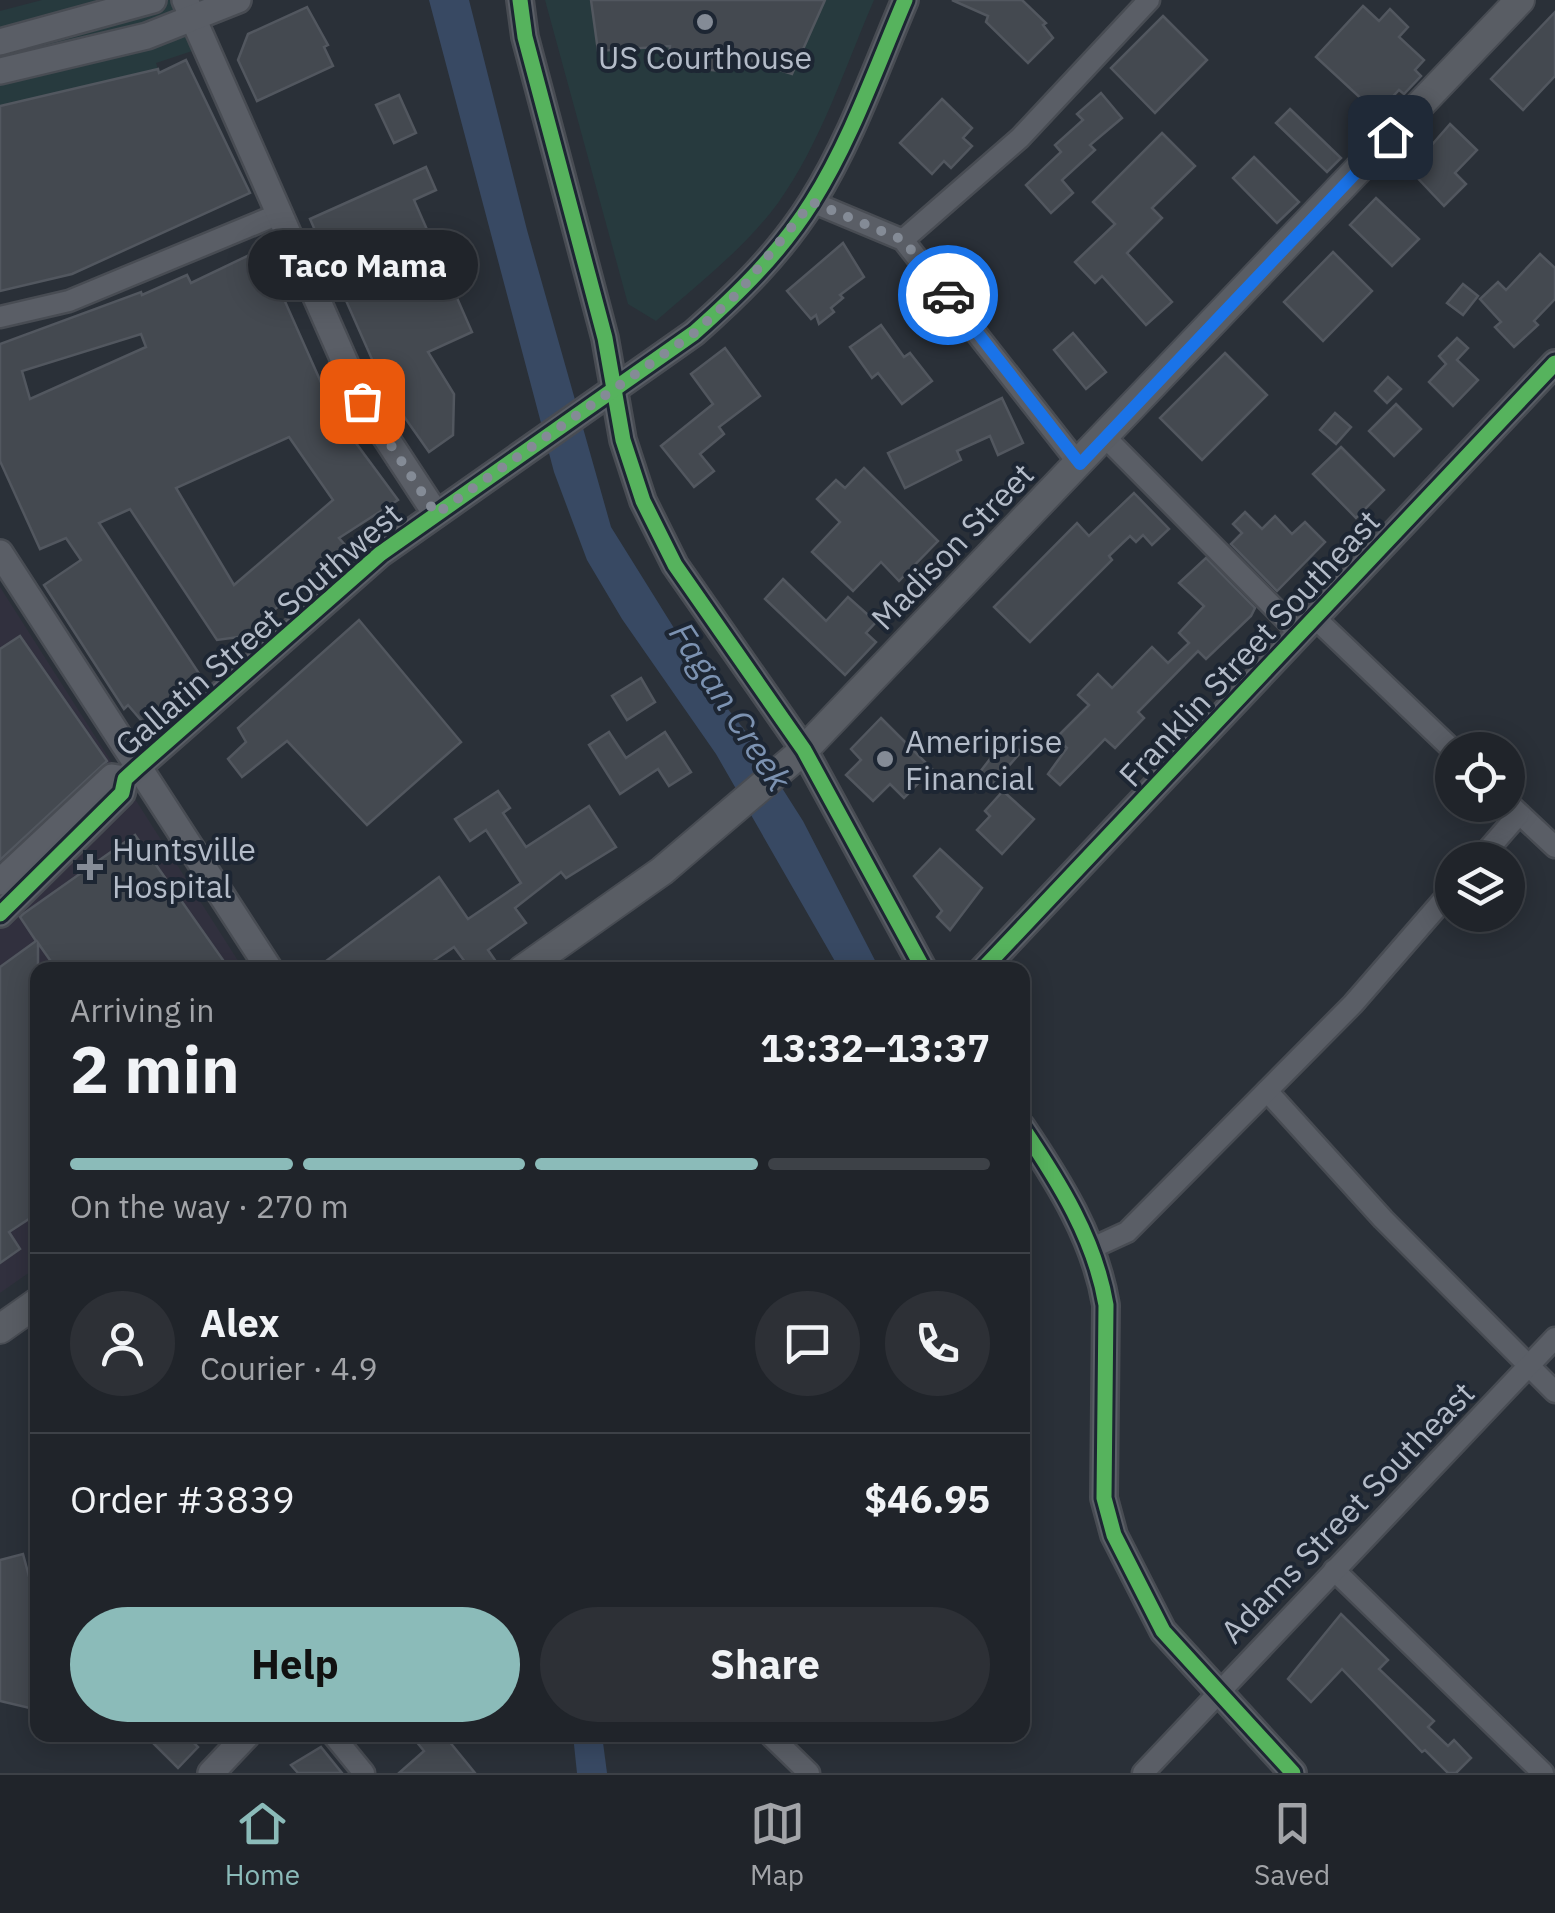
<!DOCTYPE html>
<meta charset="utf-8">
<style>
body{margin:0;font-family:"IBM Plex Sans",sans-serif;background:#2d3036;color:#f1f3f6;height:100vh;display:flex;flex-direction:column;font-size:38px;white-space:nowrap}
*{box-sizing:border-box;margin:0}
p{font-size:32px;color:#a2a4a8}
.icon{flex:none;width:55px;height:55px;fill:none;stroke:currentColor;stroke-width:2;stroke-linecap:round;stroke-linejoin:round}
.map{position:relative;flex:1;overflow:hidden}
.side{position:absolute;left:30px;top:962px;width:1000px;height:780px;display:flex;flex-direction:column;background:#20242a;border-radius:20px;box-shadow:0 5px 25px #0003,0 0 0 2px #3d4147}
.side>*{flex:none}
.controls{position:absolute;left:1435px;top:732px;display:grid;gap:20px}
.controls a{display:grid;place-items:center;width:90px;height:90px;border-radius:50%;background:#20242a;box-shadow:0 5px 25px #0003,0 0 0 2px #3d4147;font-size:50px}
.pin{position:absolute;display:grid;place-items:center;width:85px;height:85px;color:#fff;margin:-42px;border-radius:20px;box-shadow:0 5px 15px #0006}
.courier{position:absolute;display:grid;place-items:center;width:100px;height:100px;margin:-50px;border:8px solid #1a73e8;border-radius:50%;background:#fff;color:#222;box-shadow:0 2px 12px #0007}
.bubble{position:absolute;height:70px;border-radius:35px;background:#20242a;box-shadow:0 5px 25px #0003,0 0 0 2px #3d4147;font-size:32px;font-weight:700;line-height:70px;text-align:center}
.summary em{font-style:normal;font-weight:700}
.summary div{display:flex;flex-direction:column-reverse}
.summary{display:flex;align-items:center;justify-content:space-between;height:170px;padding:0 40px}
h1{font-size:65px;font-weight:700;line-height:75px}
.bar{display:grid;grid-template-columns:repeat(4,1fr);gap:15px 10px;align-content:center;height:120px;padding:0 40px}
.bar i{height:12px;border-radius:8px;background:#3d4147}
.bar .selected{background:#8bbbb9}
.bar p{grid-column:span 4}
.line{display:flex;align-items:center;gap:25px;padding:0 40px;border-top:2px solid #3d4147}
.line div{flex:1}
.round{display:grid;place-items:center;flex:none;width:105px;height:105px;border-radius:52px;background:#2d3036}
.action{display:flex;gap:20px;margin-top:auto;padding:20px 40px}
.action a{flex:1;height:115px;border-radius:60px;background:#8bbbb9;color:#111;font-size:40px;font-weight:700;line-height:115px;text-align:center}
.action a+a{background:#2d3036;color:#f1f3f6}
.menu{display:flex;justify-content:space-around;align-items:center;height:140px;border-top:2px solid #3d4147;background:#20242a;font-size:28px;color:#a2a4a8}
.menu a{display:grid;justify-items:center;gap:5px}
.menu .selected{color:#8bbbb9}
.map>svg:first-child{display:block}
.medical{fill:#31303e}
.green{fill:#273a3e}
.water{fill:#384963}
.building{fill:#444950;stroke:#52575f;stroke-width:2.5;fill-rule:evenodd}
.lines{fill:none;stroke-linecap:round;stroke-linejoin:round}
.minor-casing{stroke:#484c53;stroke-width:25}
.tertiary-casing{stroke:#484c53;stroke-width:30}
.secondary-casing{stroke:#484c53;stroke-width:32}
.minor{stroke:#5a5e66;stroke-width:20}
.tertiary{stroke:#5a5e66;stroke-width:25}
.secondary{stroke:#595d64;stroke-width:28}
.cycleway-casing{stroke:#1d2633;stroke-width:21}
.cycleway{stroke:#56b35d;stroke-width:15}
.done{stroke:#848b96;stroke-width:10;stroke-dasharray:0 18}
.route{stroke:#1a73e8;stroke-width:12}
.poi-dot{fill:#848b96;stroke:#1d2633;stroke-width:4}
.labels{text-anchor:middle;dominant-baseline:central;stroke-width:8;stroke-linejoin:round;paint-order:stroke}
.poi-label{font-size:32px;fill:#b4bcc9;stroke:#1d2633;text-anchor:start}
.street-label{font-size:32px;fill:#b4bcc9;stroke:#1d2633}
.water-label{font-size:35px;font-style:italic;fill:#7c92b1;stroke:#1d2633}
</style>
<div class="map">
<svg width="1555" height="1773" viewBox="0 0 1555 1773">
<rect width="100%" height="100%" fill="#2a3038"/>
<polygon class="medical" points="0,587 244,970 38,970 37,1267 0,1293"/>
<g class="green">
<polygon points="42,0 185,0 204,47 156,63 158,69 0,106 0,11"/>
<path d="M545,0H874C845,67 821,143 778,203C744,249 698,284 656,321L628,304Z"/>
</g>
<g class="water">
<polygon points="429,0 469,0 527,230 611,527 712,689 747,733 803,821 880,970 840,970 716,754 622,619 587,560 554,472"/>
<polygon points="573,1735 602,1735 607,1773 577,1773"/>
</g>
<g class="building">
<polygon points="591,0 825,0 792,74 723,52 721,71 668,66 670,46 598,51"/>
<polygon points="952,0 1022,0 1046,23 1043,25 1053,38 1028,63 986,22 988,16"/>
<polygon points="1363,6 1379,21 1390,9 1408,27 1399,37 1424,60 1415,70 1421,76 1404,94 1399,90 1381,109 1373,102 1368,105 1316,57"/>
<polygon points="307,7 328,45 324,47 333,66 257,101 238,60 248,34"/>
<polygon points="1555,12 1555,76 1523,110 1491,79"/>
<polygon points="1163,16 1207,60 1155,113 1111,68"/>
<polygon points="186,60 250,193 72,274 0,291 0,106 158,69 159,73"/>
<polygon points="1101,93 1122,118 1090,145 1095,150 1062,180 1073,193 1051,213 1026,185 1061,152 1055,145 1083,120 1077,114"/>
<polygon points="399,95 416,133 394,143 376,105"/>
<polygon points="942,99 972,128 963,138 972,146 951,168 944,161 932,174 900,143"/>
<polygon points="1290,109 1341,158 1327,172 1276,123"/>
<polygon points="1450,124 1477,150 1455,173 1466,184 1444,206 1410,170"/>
<polygon points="1162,133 1195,166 1152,208 1162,218 1127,253 1172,302 1146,325 1102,276 1095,283 1075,262 1115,224 1093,202"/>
<polygon points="1254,157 1299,202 1277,223 1233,178"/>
<polygon points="426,167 436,190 414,200 472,332 428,352 454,394 453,435 429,452 386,391 310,219"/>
<polygon points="1376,198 1419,239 1392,266 1350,225"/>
<polygon points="843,243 864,277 840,295 843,298 831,308 834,312 819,324 816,315 811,319 787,291"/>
<path d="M266,247L283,285L279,288L336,416L398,500L339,538L345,545L246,636L217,640L130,509L99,523L202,678L146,726L128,705L124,709L44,585L81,560L66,538L40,549L0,461V344L141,292L142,295L187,275L191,283ZM141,334L146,347L30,399L22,371ZM289,437L333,500L234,585L176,488Z"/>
<polygon points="1333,252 1372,291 1323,341 1284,302"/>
<polygon points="1540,254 1555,268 1555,299 1534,321 1538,325 1514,347 1495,327 1501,322 1480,299 1498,282 1506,290"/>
<polygon points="1463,284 1478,296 1463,315 1447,303"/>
<polygon points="881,325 904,357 910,353 932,381 902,404 878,373 872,378 850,347"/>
<polygon points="1073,333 1106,372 1086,389 1054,350"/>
<polygon points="1457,338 1468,348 1457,360 1478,380 1453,406 1429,382 1446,364 1439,356"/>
<polygon points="725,348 760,396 719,427 724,434 700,454 714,471 694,487 661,446 713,404 691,374"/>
<polygon points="1225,353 1267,395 1202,460 1160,418"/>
<polygon points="1388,377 1401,389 1387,403 1375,391"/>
<polygon points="1002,398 1023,443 998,455 990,436 957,451 961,460 905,488 888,453"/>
<polygon points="1396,404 1421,429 1394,456 1369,431"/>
<polygon points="1335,413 1351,427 1336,444 1320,430"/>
<polygon points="1341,447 1384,490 1356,518 1313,474"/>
<polygon points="864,468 938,541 899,581 881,562 853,591 812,552 840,522 817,499 836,480 845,488"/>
<polygon points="1134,493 1169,529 1152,545 1143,535 1136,542 1130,536 1109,556 1112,560 1030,642 994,607 1077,523 1089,536"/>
<polygon points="1245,512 1262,529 1275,516 1292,534 1305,522 1325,542 1277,591 1231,544 1242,533 1233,524"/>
<polygon points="1206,558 1255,608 1251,616 1206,659 1198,651 1138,712 1144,718 1115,748 1105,739 1060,785 1048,774 1067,748 1056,738 1089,705 1078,695 1098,674 1112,688 1152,647 1168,663 1189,643 1179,633 1204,606 1179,583"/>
<polygon points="783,579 826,621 848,597 876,622 866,633 876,642 845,675 765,599"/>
<polygon points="359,620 461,742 367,825 287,741 242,777 228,759 246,742 238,728"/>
<polygon points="20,636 107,761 0,860 0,649"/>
<polygon points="641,678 655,702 627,720 612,696"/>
<polygon points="881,718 932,769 904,798 890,784 873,801 846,775 861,760 851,749"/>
<polygon points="609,732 626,758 665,732 691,772 669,786 658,769 620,794 589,745"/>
<polygon points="1006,738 1021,752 992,785 980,772"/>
<polygon points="498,791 510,808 503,813 526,847 589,806 616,847 566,878 561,872 515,908 526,923 488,950 497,963 489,970 471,970 454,947 420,970 314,970 439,877 468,919 521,883 486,830 470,841 455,819"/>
<polygon points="1003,791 1034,819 1002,854 977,830 990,816 985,811"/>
<polygon points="135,835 230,970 57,970 38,943 38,1213 9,1232 20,1249 0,1263 0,967 36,941 20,917 23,914"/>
<polygon points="940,849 982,888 950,930 937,917 942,911 914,876"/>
<polygon points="23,1554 38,1610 38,1710 0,1701 0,1560"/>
<polygon points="1341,1614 1388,1660 1379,1669 1434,1721 1428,1727 1448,1746 1454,1740 1471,1758 1456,1773 1448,1773 1425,1750 1422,1752 1342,1669 1311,1702 1288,1679"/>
<polygon points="145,1735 186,1735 198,1747 178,1768"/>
<polygon points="411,1735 444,1735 475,1773 399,1773 424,1751"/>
<polygon points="321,1747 342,1773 298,1773 291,1765"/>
</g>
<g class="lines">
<g class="minor-casing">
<g id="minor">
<polyline points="812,202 903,240 1079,464"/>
<polyline points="903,240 1020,138 1149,0"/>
<polyline points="0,317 69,301 279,214"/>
<polyline points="1105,437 1300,634"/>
<polyline points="1315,618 1453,750"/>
<polyline points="1508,803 1555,847"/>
<polyline points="1479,860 1519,814"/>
<polyline points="1267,1091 1383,1219 1555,1392"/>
<polyline points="1090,1249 1127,1232 1353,1004 1452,890"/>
<polyline points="1334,1570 1543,1773"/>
<polyline points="333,1735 364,1773"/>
<polyline points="770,1735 809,1773"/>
<polyline points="1143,1773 1555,1338"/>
</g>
</g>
<g class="tertiary-casing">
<g id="tertiary">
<polyline points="185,0 362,401 436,514"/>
<polyline points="520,0 525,37 605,338 623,440 643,501 675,565 804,750 924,970"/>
<polyline points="0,42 153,0"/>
<polyline points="0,71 147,36 238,0"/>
<polyline points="0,553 270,970"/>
<polyline points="0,882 112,777 125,779"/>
<path d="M0,914L122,793L125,779L137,768L380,554L694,333C738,294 780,253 812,202C851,140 876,68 905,0"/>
<polyline points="982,970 1555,363"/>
<path d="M1022,1127C1059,1182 1095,1239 1106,1305L1104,1498L1114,1535L1163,1631L1293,1773"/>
<polyline points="211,1773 247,1735"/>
</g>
</g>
<g class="secondary-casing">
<g id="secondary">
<polyline points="522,970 662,871 804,750 1520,0"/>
<polyline points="0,1329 38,1302"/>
</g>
</g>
<use href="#minor" class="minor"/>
<use href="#tertiary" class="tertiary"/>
<use href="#secondary" class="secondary"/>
<g class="cycleway-casing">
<g id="cycleway">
<polyline points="520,0 525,37 605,338 623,440 643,501 675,565 804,750 924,970"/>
<path d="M0,914L122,793L125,779L137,768L380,554L694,333C738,294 780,253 812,202C851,140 876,68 905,0"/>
<polyline points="982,970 1555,363"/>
<path d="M1022,1127C1059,1182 1095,1239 1106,1305L1104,1498L1114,1535L1163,1631L1293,1773"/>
</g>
</g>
<use href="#cycleway" class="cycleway"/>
</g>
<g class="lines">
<polyline class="done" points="362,401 436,514 694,333 739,292 812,202 903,240 948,295"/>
<polyline class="route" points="948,295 1080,464 1390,137"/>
</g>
<g class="poi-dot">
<circle cx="705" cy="22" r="10"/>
<circle cx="885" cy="759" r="10"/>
<path d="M85 852h10v10h10v10h-10v10h-10v-10h-10v-10h10z"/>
</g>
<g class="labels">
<g class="poi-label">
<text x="705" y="57" text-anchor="middle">US Courthouse</text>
<text x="905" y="741">Ameriprise<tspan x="905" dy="37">Financial</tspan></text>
<text x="112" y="849">Huntsville<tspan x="112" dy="37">Hospital</tspan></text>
</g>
<g class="street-label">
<text transform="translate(952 546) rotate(-46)">Madison Street</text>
<text transform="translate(258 629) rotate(-41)">Gallatin Street Southwest</text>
<text transform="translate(1249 648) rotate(-47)">Franklin Street Southeast</text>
<text transform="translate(1347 1512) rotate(-46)">Adams Street Southeast</text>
</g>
<g class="water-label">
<text transform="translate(731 706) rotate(57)">Fagan Creek</text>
</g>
</g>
</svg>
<div class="controls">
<a><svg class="icon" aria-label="locate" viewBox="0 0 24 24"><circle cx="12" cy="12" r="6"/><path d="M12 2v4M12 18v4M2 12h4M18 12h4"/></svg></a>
<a><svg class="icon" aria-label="layers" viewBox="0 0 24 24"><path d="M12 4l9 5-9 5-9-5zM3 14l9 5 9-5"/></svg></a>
</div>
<div class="pin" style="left:362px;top:401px;background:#ea580c"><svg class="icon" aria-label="bag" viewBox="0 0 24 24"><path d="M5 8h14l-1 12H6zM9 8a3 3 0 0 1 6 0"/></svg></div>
<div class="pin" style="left:1390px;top:137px;background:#1f2937"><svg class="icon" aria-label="home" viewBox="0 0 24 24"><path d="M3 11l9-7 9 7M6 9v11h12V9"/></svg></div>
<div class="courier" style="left:948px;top:295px"><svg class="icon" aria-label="car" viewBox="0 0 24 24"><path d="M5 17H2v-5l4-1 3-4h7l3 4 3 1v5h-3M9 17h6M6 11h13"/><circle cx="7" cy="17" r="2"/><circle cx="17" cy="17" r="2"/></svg></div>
<div class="bubble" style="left:248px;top:230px;width:230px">Taco Mama</div>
<section class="side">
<div class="summary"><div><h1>2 min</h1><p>Arriving in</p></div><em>13:32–13:37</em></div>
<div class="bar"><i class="selected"></i><i class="selected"></i><i class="selected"></i><i></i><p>On the way · 270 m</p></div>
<div class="line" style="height:180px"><a class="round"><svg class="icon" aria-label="person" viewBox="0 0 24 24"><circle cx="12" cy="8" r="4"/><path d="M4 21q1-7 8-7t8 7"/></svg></a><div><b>Alex</b><p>Courier · 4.9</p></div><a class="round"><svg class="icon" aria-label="chat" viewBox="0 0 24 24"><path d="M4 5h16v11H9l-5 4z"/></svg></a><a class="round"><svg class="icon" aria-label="phone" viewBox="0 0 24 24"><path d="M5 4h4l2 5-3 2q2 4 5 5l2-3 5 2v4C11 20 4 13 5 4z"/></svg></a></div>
<div class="line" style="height:130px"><div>Order #3839</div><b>$46.95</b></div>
<div class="action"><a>Help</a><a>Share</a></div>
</section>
</div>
<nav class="menu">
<a class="selected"><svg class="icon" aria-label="home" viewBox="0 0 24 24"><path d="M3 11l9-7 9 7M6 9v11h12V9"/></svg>Home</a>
<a><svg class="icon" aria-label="map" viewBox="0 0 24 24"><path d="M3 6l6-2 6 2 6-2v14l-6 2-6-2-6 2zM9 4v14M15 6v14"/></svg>Map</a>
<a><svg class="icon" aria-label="saved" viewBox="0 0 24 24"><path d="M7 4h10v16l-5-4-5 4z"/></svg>Saved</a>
</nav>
